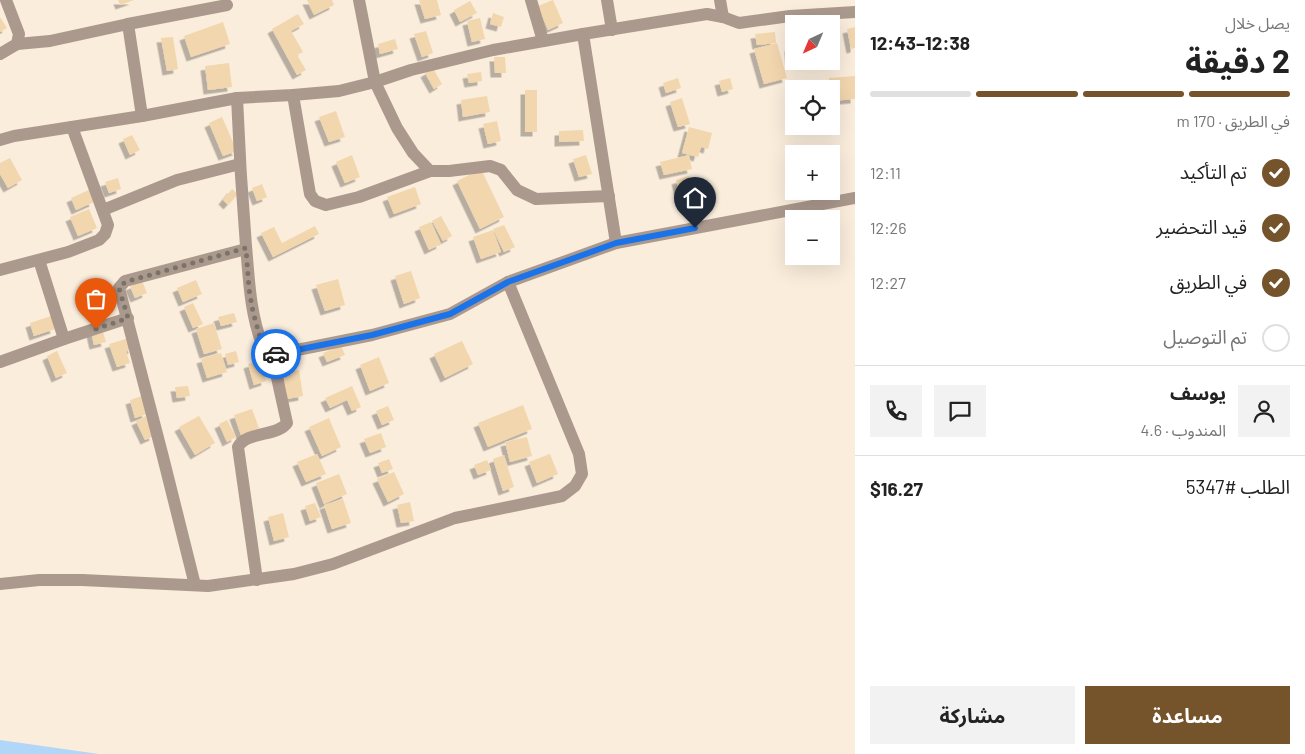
<!DOCTYPE html>
<html lang="ar">
<meta charset="utf-8">
<style>
body{margin:0;font-family:Barlow,"Noto Sans Arabic",sans-serif;background:#f2f2f2;color:#222;direction:rtl;height:100vh;display:flex;flex-direction:column;font-size:19px;white-space:nowrap}
*{box-sizing:border-box;margin:0}
p{font-size:16px;color:#767676}
.icon{flex:none;width:28px;height:28px;fill:none;stroke:currentColor;stroke-width:2;stroke-linecap:round;stroke-linejoin:round}
.map{position:relative;flex:1;overflow:hidden;direction:ltr}
.details{display:flex;flex-direction:column;background:#fff;width:450px}
.details>*{flex:none}
.needle{width:32px;rotate:224deg}
.fabs{position:absolute;left:785px;top:15px;display:grid;gap:10px}
.fabs a{display:grid;place-items:center;width:55px;height:55px;border-radius:0px;background:#fff;box-shadow:0 5px 20px #0002;font-size:25px}
.pin{position:absolute;display:grid;place-items:center;width:42px;height:42px;color:#fff;margin:-51px -21px;border-radius:50% 50% 50% 0;rotate:-45deg;box-shadow:0 0 5px #0007}
.pin .icon{rotate:45deg}
.courier{position:absolute;display:grid;place-items:center;width:50px;height:50px;margin:-25px;border:4px solid #1a73e8;border-radius:50%;background:#fff;color:#222;box-shadow:0 1px 6px #0007}
.overview em{font-style:normal;font-weight:700}
.overview div{display:flex;flex-direction:column-reverse}
.overview{display:flex;align-items:center;justify-content:space-between;height:85px;padding:0 15px}
h1{font-size:32px;font-weight:700;line-height:38px}
.bar{display:grid;grid-template-columns:repeat(4,1fr);gap:8px 5px;align-content:center;height:60px;padding:0 15px}
.bar i{height:6px;border-radius:4px;background:#e0e0e0}
.bar .active{background:#75532b}
.bar p{grid-column:span 4}
.line{display:flex;align-items:center;gap:12px;padding:0 15px;border-top:1px solid #e0e0e0}
.line div{flex:1}
.round{display:grid;place-items:center;flex:none;width:52px;height:52px;border-radius:0px;background:#f2f2f2}
ol{padding:0 15px;list-style:none}
li{display:flex;align-items:center;gap:15px;height:55px}
li p{margin-inline-start:auto}
li .icon{padding:5px;border-radius:50%;background:#75532b;color:#fff;stroke-width:4}
li:last-child{color:#767676}
li i{width:28px;height:28px;border:2px solid #e0e0e0;border-radius:50%}
.cta{display:flex;gap:10px;margin-top:auto;padding:10px 15px}
.cta a{flex:1;height:58px;border-radius:0px;background:#75532b;color:#fff;font-size:20px;font-weight:700;line-height:58px;text-align:center}
.cta a+a{background:#f2f2f2;color:#222}
main{display:flex;flex:1;min-height:0}
.map>svg:first-child{display:block}
.water{fill:#b1d6f8}
.building{fill:#f2d6ae;filter:url(#shadow)}
.lines{fill:none;stroke-linecap:round;stroke-linejoin:round}
.street{stroke:#ac998e;stroke-width:12}
.done{stroke:#7a7368;stroke-width:5;stroke-dasharray:0 9}
.route{stroke:#1a73e8;stroke-width:6}
</style>
<main>
<section class="details">
<div class="overview"><div><h1>2 دقيقة</h1><p>يصل خلال</p></div><em>12:38–12:43</em></div>
<div class="bar"><i class="active"></i><i class="active"></i><i class="active"></i><i></i><p>في الطريق · 170 m</p></div>
<ol>
<li><svg class="icon" aria-label="check" viewBox="0 0 24 24"><path d="M5 12l5 5 9-10"/></svg>تم التأكيد<p>12:11</p></li>
<li><svg class="icon" aria-label="check" viewBox="0 0 24 24"><path d="M5 12l5 5 9-10"/></svg>قيد التحضير<p>12:26</p></li>
<li><svg class="icon" aria-label="check" viewBox="0 0 24 24"><path d="M5 12l5 5 9-10"/></svg>في الطريق<p>12:27</p></li>
<li><i></i>تم التوصيل</li>
</ol>
<div class="line" style="height:90px"><a class="round"><svg class="icon" aria-label="person" viewBox="0 0 24 24"><circle cx="12" cy="8" r="4"/><path d="M4 21q1-7 8-7t8 7"/></svg></a><div><b>يوسف</b><p>المندوب · 4.6</p></div><a class="round"><svg class="icon" aria-label="chat" viewBox="0 0 24 24"><path d="M4 5h16v11H9l-5 4z"/></svg></a><a class="round"><svg class="icon" aria-label="phone" viewBox="0 0 24 24"><path d="M5 4h4l2 5-3 2q2 4 5 5l2-3 5 2v4C11 20 4 13 5 4z"/></svg></a></div>
<div class="line" style="height:65px"><div>الطلب #5347</div><b>$16.27</b></div>
<div class="cta"><a>مساعدة</a><a>مشاركة</a></div>
</section>
<div class="map">
<svg width="855" height="754" viewBox="0 0 855 754">
<defs>
<filter id="shadow"><feDropShadow dx="-4.5" dy="4.5" stdDeviation="0" flood-color="#0004"/></filter>
</defs>
<rect width="100%" height="100%" fill="#faeddc"/>
<polygon class="water" points="0,740 99,754 0,754"/>
<g class="building">
<polygon points="118,0 134,0 120,5"/>
<polygon points="307,0 332,0 334,5 314,15"/>
<polygon points="419,0 437,0 441,15 425,19"/>
<polygon points="553,0 563,23 548,30 538,6"/>
<polygon points="470,1 477,13 460,22 454,10"/>
<polygon points="493,13 504,17 501,27 490,24"/>
<polygon points="298,14 304,24 291,31 303,52 297,55 306,70 297,75 272,29"/>
<polygon points="0,17 7,28 0,32"/>
<polygon points="480,18 485,39 472,42 467,21"/>
<polygon points="223,22 230,44 191,57 184,36"/>
<polygon points="855,27 855,48 851,49 847,29"/>
<polygon points="426,31 433,53 422,57 414,34"/>
<polygon points="775,32 776,43 757,45 755,34"/>
<polygon points="173,37 178,69 167,71 161,38"/>
<polygon points="395,39 398,49 380,54 378,44"/>
<polygon points="777,43 787,78 764,84 754,49"/>
<polygon points="789,47 794,47 794,61 790,62"/>
<polygon points="494,57 505,57 506,73 495,73"/>
<polygon points="229,63 232,87 208,90 205,66"/>
<polygon points="433,68 442,84 434,89 425,73"/>
<polygon points="481,72 482,81 469,83 467,74"/>
<polygon points="855,76 855,99 831,101 831,89 830,89 829,78"/>
<polygon points="678,78 681,88 666,93 663,83"/>
<polygon points="730,78 733,89 722,92 719,81"/>
<rect x="525" y="90" width="12" height="42"/>
<polygon points="487,96 490,112 463,117 461,100"/>
<polygon points="682,98 690,124 678,127 670,102"/>
<polygon points="336,111 345,137 329,142 319,117"/>
<polygon points="222,117 237,151 223,156 209,123"/>
<polygon points="497,121 501,141 488,144 483,124"/>
<polygon points="689,127 712,133 708,149 701,147 698,157 682,153"/>
<polygon points="583,130 584,141 559,142 559,131"/>
<polygon points="132,135 140,150 130,155 123,139"/>
<polygon points="352,155 360,177 345,183 336,162"/>
<polygon points="586,155 592,174 579,177 573,159"/>
<polygon points="689,155 692,169 664,175 660,162"/>
<polygon points="10,158 22,180 8,188 0,174 0,163"/>
<polygon points="481,169 504,217 480,229 457,181"/>
<polygon points="689,176 695,199 682,202 676,180"/>
<polygon points="118,178 121,189 109,193 105,182"/>
<polygon points="262,184 267,197 257,201 252,188"/>
<polygon points="415,187 421,204 394,214 387,197"/>
<polygon points="232,189 238,194 228,205 223,200"/>
<polygon points="89,190 94,202 76,210 71,198"/>
<polygon points="89,209 97,228 78,236 70,217"/>
<polygon points="441,216 452,236 443,241 432,221"/>
<polygon points="431,222 441,244 429,250 419,227"/>
<polygon points="504,225 515,247 504,252 493,229"/>
<polygon points="315,226 319,234 273,257 261,233 274,227 282,243"/>
<polygon points="493,230 501,252 481,259 473,237"/>
<polygon points="411,271 420,298 404,304 395,276"/>
<polygon points="338,279 345,305 325,311 316,285"/>
<polygon points="196,280 202,294 183,302 177,288"/>
<polygon points="142,281 147,293 135,298 130,286"/>
<polygon points="193,303 203,324 193,328 184,307"/>
<polygon points="234,313 237,322 221,326 218,317"/>
<polygon points="51,316 55,329 34,336 30,323"/>
<polygon points="214,323 222,349 204,354 196,329"/>
<polygon points="102,329 106,342 94,345 91,332"/>
<polygon points="129,338 133,349 126,351 130,363 117,367 109,344"/>
<polygon points="462,341 473,364 445,378 434,354"/>
<polygon points="341,346 345,355 327,362 323,353"/>
<polygon points="57,351 67,373 56,378 47,356"/>
<polygon points="236,351 239,362 228,365 225,354"/>
<polygon points="221,353 227,372 207,378 201,359"/>
<polygon points="379,357 389,383 370,391 360,365"/>
<polygon points="260,360 266,381 254,385 248,364"/>
<polygon points="299,370 303,396 287,399 283,372"/>
<polygon points="188,386 190,396 177,398 175,387"/>
<polygon points="352,386 361,407 352,411 347,400 330,408 325,398"/>
<polygon points="142,396 147,414 135,418 130,400"/>
<polygon points="523,405 532,429 488,447 478,423"/>
<polygon points="388,406 394,420 382,425 376,411"/>
<polygon points="252,409 259,428 241,435 234,415"/>
<polygon points="146,416 154,436 145,440 136,421"/>
<polygon points="199,416 215,443 195,455 179,427"/>
<polygon points="329,418 341,447 322,456 309,427"/>
<polygon points="227,420 236,437 227,442 219,424"/>
<polygon points="381,433 386,447 370,453 364,439"/>
<polygon points="527,437 532,456 510,462 505,442"/>
<polygon points="317,454 326,474 306,482 297,462"/>
<polygon points="550,454 558,474 537,483 529,462"/>
<polygon points="504,455 514,487 503,491 493,459"/>
<polygon points="389,459 393,469 382,473 378,463"/>
<polygon points="487,460 491,470 478,475 474,465"/>
<polygon points="394,472 404,494 388,502 377,479"/>
<polygon points="339,474 347,494 324,504 316,483"/>
<polygon points="343,499 351,523 332,529 324,505"/>
<polygon points="410,502 414,521 401,523 397,505"/>
<polygon points="315,503 321,517 310,521 305,506"/>
<polygon points="283,513 289,537 274,541 268,517"/>
</g>
<g class="lines">
<g class="street">
<polyline points="359,0 375,82 397,128 413,153 430,171 449,171 490,166 501,170 517,190 536,199 609,196"/>
<polyline points="531,0 543,41"/>
<polyline points="607,0 612,30"/>
<polyline points="720,0 723,17"/>
<polyline points="128,24 142,116"/>
<polyline points="583,34 616,243"/>
<polyline points="17,44 50,41 128,24 227,5"/>
<polyline points="0,54 17,44 19,34 6,0"/>
<polyline points="293,95 310,194 315,201 326,205 359,197 430,171"/>
<path d="M237,98C239,148 242,197 246,246C249,279 250,313 262,344C264,349 268,352 272,355L372,335L450,314L508,282L616,243L855,198"/>
<polyline points="0,140 14,136 142,116 237,98 293,95 339,91 375,82 411,70 493,50 583,34 707,14 723,17 739,23 790,16 855,12"/>
<polyline points="103,210 177,180 240,164"/>
<polyline points="39,260 64,339"/>
<polyline points="0,270 68,252 99,240 105,234 108,225 72,127"/>
<polyline points="0,362 64,339 128,318"/>
<path d="M257,580L238,447C246,431 277,437 287,423L272,355"/>
<polyline points="0,584 39,580 82,580 208,586 294,574 333,564 455,518 562,496 575,486 582,474 579,454 508,282"/>
<polyline points="195,585 163,457 119,288 125,281 246,249"/>
</g>
</g>
<g class="lines">
<polyline class="done" points="96,329 128,318 119,288 125,282 246,248 249,289 253,312 262,344 265,350 272,355 276,354"/>
<polyline class="route" points="276,354 372,335 450,314 508,282 616,243 695,228"/>
</g>
</svg>
<div class="fabs">
<a><svg class="needle" viewBox="-14 -14 28 28"><path d="M0-13l5 13h-10z" fill="#e53935"/><path d="M0 13l5-13h-10z" fill="#767676"/></svg></a>
<a><svg class="icon" aria-label="locate" viewBox="0 0 24 24"><circle cx="12" cy="12" r="6"/><path d="M12 2v4M12 18v4M2 12h4M18 12h4"/></svg></a>
<a>+</a>
<a>−</a>
</div>
<div class="pin" style="left:96px;top:329px;background:#ea580c"><svg class="icon" aria-label="bag" viewBox="0 0 24 24"><path d="M5 8h14l-1 12H6zM9 8a3 3 0 0 1 6 0"/></svg></div>
<div class="pin" style="left:695px;top:228px;background:#1f2937"><svg class="icon" aria-label="home" viewBox="0 0 24 24"><path d="M3 11l9-7 9 7M6 9v11h12V9"/></svg></div>
<div class="courier" style="left:276px;top:354px"><svg class="icon" aria-label="car" viewBox="0 0 24 24"><path d="M5 17H2v-5l4-1 3-4h7l3 4 3 1v5h-3M9 17h6M6 11h13"/><circle cx="7" cy="17" r="2"/><circle cx="17" cy="17" r="2"/></svg></div>
</div>
</main>
